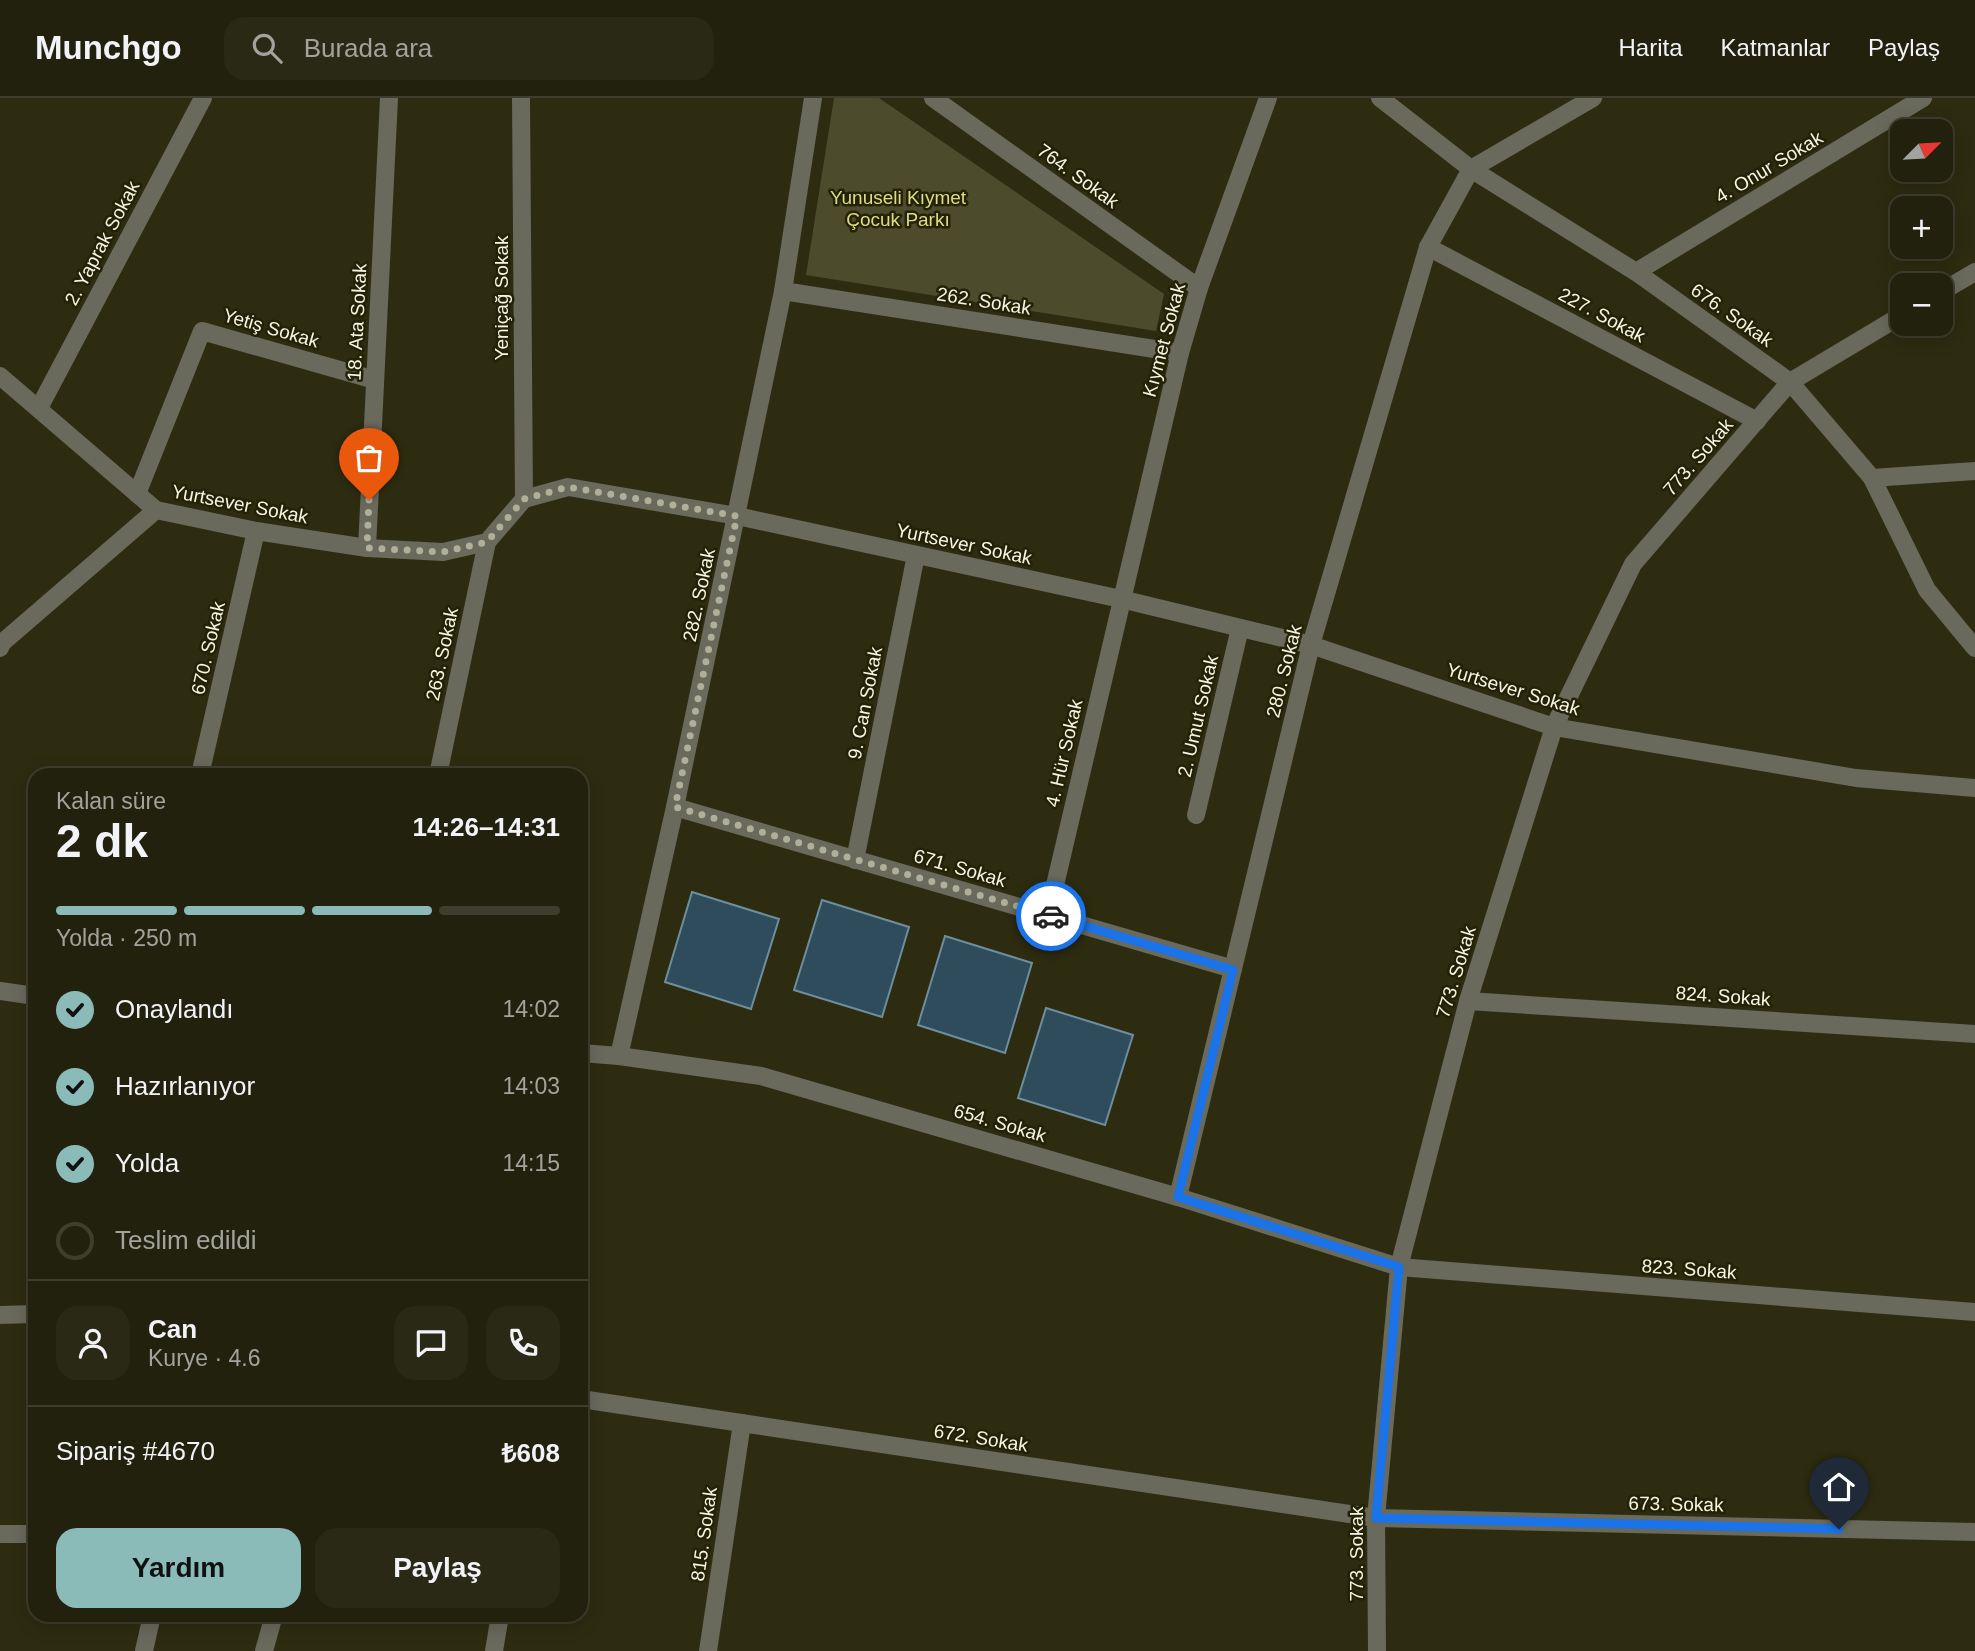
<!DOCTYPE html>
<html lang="tr">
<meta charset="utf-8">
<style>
body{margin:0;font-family:Arial,sans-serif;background:#2a2916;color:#f1f3f6;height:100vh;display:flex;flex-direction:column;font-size:26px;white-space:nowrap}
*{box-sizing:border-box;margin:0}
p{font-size:23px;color:#a2a39d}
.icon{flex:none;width:38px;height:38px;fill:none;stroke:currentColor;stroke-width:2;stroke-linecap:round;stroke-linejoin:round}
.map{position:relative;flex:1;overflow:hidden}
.sheet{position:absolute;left:28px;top:670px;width:560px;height:854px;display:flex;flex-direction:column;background:#22210d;border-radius:21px;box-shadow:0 4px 18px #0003,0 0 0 2px #3f3e2e}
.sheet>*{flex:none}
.needle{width:46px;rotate:66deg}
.fabs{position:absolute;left:1890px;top:21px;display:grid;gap:14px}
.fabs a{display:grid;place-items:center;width:63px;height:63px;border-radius:14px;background:#22210d;box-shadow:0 4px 18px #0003,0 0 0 2px #3f3e2e;font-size:35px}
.pin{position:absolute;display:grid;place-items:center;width:60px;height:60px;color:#fff;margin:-72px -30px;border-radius:50% 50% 50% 0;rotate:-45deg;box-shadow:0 0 7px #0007}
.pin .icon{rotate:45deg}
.courier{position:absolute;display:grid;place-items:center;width:70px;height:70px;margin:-35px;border:5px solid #1a73e8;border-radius:50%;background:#fff;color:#222;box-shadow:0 2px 9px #0007}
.headline em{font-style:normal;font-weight:800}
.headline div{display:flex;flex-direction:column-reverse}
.headline{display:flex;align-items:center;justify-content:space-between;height:119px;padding:0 28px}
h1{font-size:46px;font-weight:800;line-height:52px}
.bar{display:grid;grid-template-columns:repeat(4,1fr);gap:10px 7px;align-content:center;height:84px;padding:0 28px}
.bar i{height:9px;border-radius:5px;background:#3f3e2e}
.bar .current{background:#8bbbb9}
.bar p{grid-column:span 4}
.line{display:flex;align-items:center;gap:18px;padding:0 28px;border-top:2px solid #3f3e2e}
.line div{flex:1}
.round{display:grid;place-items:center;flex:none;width:74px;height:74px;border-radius:21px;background:#2a2916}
ol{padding:0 28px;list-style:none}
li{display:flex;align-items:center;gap:21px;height:77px}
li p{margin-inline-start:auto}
li .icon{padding:7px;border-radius:50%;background:#8bbbb9;color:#111;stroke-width:4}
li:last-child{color:#a2a39d}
li i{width:38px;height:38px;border:4px solid #3f3e2e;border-radius:50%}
.action{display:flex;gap:14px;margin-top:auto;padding:14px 28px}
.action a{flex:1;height:80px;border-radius:21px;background:#8bbbb9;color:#111;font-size:28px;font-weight:800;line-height:80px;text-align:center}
.action a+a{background:#2a2916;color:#f1f3f6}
header{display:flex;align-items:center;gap:42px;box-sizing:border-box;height:98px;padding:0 35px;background:#22210d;border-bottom:2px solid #3f3e2e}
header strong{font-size:33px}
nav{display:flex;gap:38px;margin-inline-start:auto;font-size:24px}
.search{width:490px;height:63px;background:#2a2916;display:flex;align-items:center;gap:18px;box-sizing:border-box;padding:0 24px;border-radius:21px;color:#a2a39d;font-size:26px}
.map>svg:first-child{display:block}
.green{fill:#4c4b2b}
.building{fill:#2e4c5b;stroke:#6e8e9e;stroke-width:2}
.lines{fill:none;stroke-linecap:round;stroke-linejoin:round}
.minor{stroke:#69695c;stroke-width:18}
.done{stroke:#afaf9a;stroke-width:7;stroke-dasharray:0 12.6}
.route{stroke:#1a73e8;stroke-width:9}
.labels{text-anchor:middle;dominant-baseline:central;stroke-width:5;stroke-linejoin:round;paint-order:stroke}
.street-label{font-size:19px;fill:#f5f5e4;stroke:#232207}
.park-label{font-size:19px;fill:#dedb85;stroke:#232207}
</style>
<header>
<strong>Munchgo</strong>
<div class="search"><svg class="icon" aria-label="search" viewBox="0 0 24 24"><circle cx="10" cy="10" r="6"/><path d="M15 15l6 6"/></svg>Burada ara</div>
<nav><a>Harita</a><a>Katmanlar</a><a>Paylaş</a></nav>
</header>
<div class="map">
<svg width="1975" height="1553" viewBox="0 0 1975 1553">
<rect width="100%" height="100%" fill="#2d2c11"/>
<polygon class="green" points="834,0 879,0 1164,196 1156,233 806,177"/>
<g class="building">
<polygon points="692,794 779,821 751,911 665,884"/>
<polygon points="822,802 909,829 882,919 794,892"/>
<polygon points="945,838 1032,865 1005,955 918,927"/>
<polygon points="1046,910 1133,937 1105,1027 1018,1000"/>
</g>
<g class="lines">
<g class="minor">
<polyline points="521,0 524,401"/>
<polyline points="933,0 1199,190"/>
<polyline points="1380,0 1471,71 1636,174 1790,284 1872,380 1927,492 1975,550"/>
<polyline points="1428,149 1757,323"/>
<polyline points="1636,174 1923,0"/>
<polyline points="783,193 1180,255"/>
<polyline points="1941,194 1975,174"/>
<polyline points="0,278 156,412 256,433 367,450 443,454 487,444 524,401 568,389 737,418 1121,501 1311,547 1554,629 1856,680 1975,690"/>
<polyline points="39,310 203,0"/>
<polyline points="1872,380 1975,373"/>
<polyline points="137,396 202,233 375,282"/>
<polyline points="367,450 389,0"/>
<polyline points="0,550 2,545 156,412"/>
<polyline points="200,677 256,433"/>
<polyline points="438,677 487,444"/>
<polyline points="675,709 1233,871"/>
<polyline points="1196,717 1240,530"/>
<polyline points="855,762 916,457"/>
<polyline points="1048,817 1180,255 1199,190 1268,0"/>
<polyline points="0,893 35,898"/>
<polyline points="1468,903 1975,936"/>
<polyline points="581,955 619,958 761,978 1178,1099 1399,1169 1975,1214"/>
<polyline points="619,958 675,709 783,193 813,0"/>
<polyline points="1178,1099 1311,547 1428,149 1471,71 1593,0"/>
<polyline points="0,1217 35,1216"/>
<polyline points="581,1301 1376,1420 1975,1434"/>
<polyline points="0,1436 35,1436"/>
<polyline points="144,1553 152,1517"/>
<polyline points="264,1553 274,1517"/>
<polyline points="494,1553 500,1517"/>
<polyline points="708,1553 742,1325"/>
<polyline points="1377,1553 1376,1420 1399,1169 1468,903 1554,629 1633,466 1790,284 1902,217"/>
</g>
</g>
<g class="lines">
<polyline class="done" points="369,402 367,450 443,454 487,444 524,401 568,389 737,418 675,709 1051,818"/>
<polyline class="route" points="1051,818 1233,872 1178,1099 1399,1169 1376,1420 1839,1431"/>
</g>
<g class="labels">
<g class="street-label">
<text transform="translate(1769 69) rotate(-31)">4. Onur Sokak</text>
<text transform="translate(1078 78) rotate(36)">764. Sokak</text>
<text transform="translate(102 145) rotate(-62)">2. Yaprak Sokak</text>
<text transform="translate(501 200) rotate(-90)">Yeniçağ Sokak</text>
<text transform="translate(984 203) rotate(9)">262. Sokak</text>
<text transform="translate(1602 217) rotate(28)">227. Sokak</text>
<text transform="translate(1732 217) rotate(35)">676. Sokak</text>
<text transform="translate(357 224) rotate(-87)">18. Ata Sokak</text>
<text transform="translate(271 230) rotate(16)">Yetiş Sokak</text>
<text transform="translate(1164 242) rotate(-75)">Kıymet Sokak</text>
<text transform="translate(1698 359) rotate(-49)">773. Sokak</text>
<text transform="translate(240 406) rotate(11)">Yurtsever Sokak</text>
<text transform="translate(964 446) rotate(12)">Yurtsever Sokak</text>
<text transform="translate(699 497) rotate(-78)">282. Sokak</text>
<text transform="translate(208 550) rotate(-77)">670. Sokak</text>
<text transform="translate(442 556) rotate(-78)">263. Sokak</text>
<text transform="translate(1284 573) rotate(-76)">280. Sokak</text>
<text transform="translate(1513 591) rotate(17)">Yurtsever Sokak</text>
<text transform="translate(865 605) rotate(-79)">9. Can Sokak</text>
<text transform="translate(1198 618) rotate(-77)">2. Umut Sokak</text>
<text transform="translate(1064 655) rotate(-77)">4. Hür Sokak</text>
<text transform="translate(960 770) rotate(16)">671. Sokak</text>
<text transform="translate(1456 874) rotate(-73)">773. Sokak</text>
<text transform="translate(1723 898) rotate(4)">824. Sokak</text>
<text transform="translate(1000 1025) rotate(16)">654. Sokak</text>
<text transform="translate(1689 1171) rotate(4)">823. Sokak</text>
<text transform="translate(981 1340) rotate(9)">672. Sokak</text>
<text transform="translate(1676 1406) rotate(1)">673. Sokak</text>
<text transform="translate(704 1436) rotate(-82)">815. Sokak</text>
<text transform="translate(1356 1456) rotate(-90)">773. Sokak</text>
</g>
<g class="park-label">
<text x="898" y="99">Yunuseli Kıymet<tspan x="898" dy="22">Çocuk Parkı</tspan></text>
</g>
</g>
</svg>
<div class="fabs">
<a><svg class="needle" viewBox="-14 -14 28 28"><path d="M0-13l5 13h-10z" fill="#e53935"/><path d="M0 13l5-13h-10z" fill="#a2a39d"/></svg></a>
<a>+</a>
<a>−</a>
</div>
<div class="pin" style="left:369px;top:402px;background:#ea580c"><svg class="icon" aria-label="bag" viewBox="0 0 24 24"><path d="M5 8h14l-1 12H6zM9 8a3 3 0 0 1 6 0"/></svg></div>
<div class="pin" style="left:1839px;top:1431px;background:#1f2937"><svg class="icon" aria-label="home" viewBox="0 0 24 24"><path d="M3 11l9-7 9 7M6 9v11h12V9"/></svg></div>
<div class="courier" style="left:1051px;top:818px"><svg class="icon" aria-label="car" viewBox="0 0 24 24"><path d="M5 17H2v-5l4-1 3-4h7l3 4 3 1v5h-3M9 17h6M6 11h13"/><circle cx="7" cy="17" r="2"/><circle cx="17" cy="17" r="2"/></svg></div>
<section class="sheet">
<div class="headline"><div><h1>2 dk</h1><p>Kalan süre</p></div><em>14:26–14:31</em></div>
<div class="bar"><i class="current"></i><i class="current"></i><i class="current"></i><i></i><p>Yolda · 250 m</p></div>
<ol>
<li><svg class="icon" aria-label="check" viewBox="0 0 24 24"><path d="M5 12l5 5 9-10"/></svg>Onaylandı<p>14:02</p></li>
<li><svg class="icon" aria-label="check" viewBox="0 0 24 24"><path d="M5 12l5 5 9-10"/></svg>Hazırlanıyor<p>14:03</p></li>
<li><svg class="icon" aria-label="check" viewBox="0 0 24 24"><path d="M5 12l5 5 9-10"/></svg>Yolda<p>14:15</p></li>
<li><i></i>Teslim edildi</li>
</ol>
<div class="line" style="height:126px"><a class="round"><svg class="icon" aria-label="person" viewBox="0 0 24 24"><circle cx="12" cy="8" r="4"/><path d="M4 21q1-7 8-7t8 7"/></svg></a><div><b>Can</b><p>Kurye · 4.6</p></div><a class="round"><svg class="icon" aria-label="chat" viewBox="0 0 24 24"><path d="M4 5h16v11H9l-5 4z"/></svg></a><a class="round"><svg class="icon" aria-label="phone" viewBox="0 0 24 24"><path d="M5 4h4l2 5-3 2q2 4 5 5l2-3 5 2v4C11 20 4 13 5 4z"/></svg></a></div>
<div class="line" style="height:91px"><div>Sipariş #4670</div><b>₺608</b></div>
<div class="action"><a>Yardım</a><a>Paylaş</a></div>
</section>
</div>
